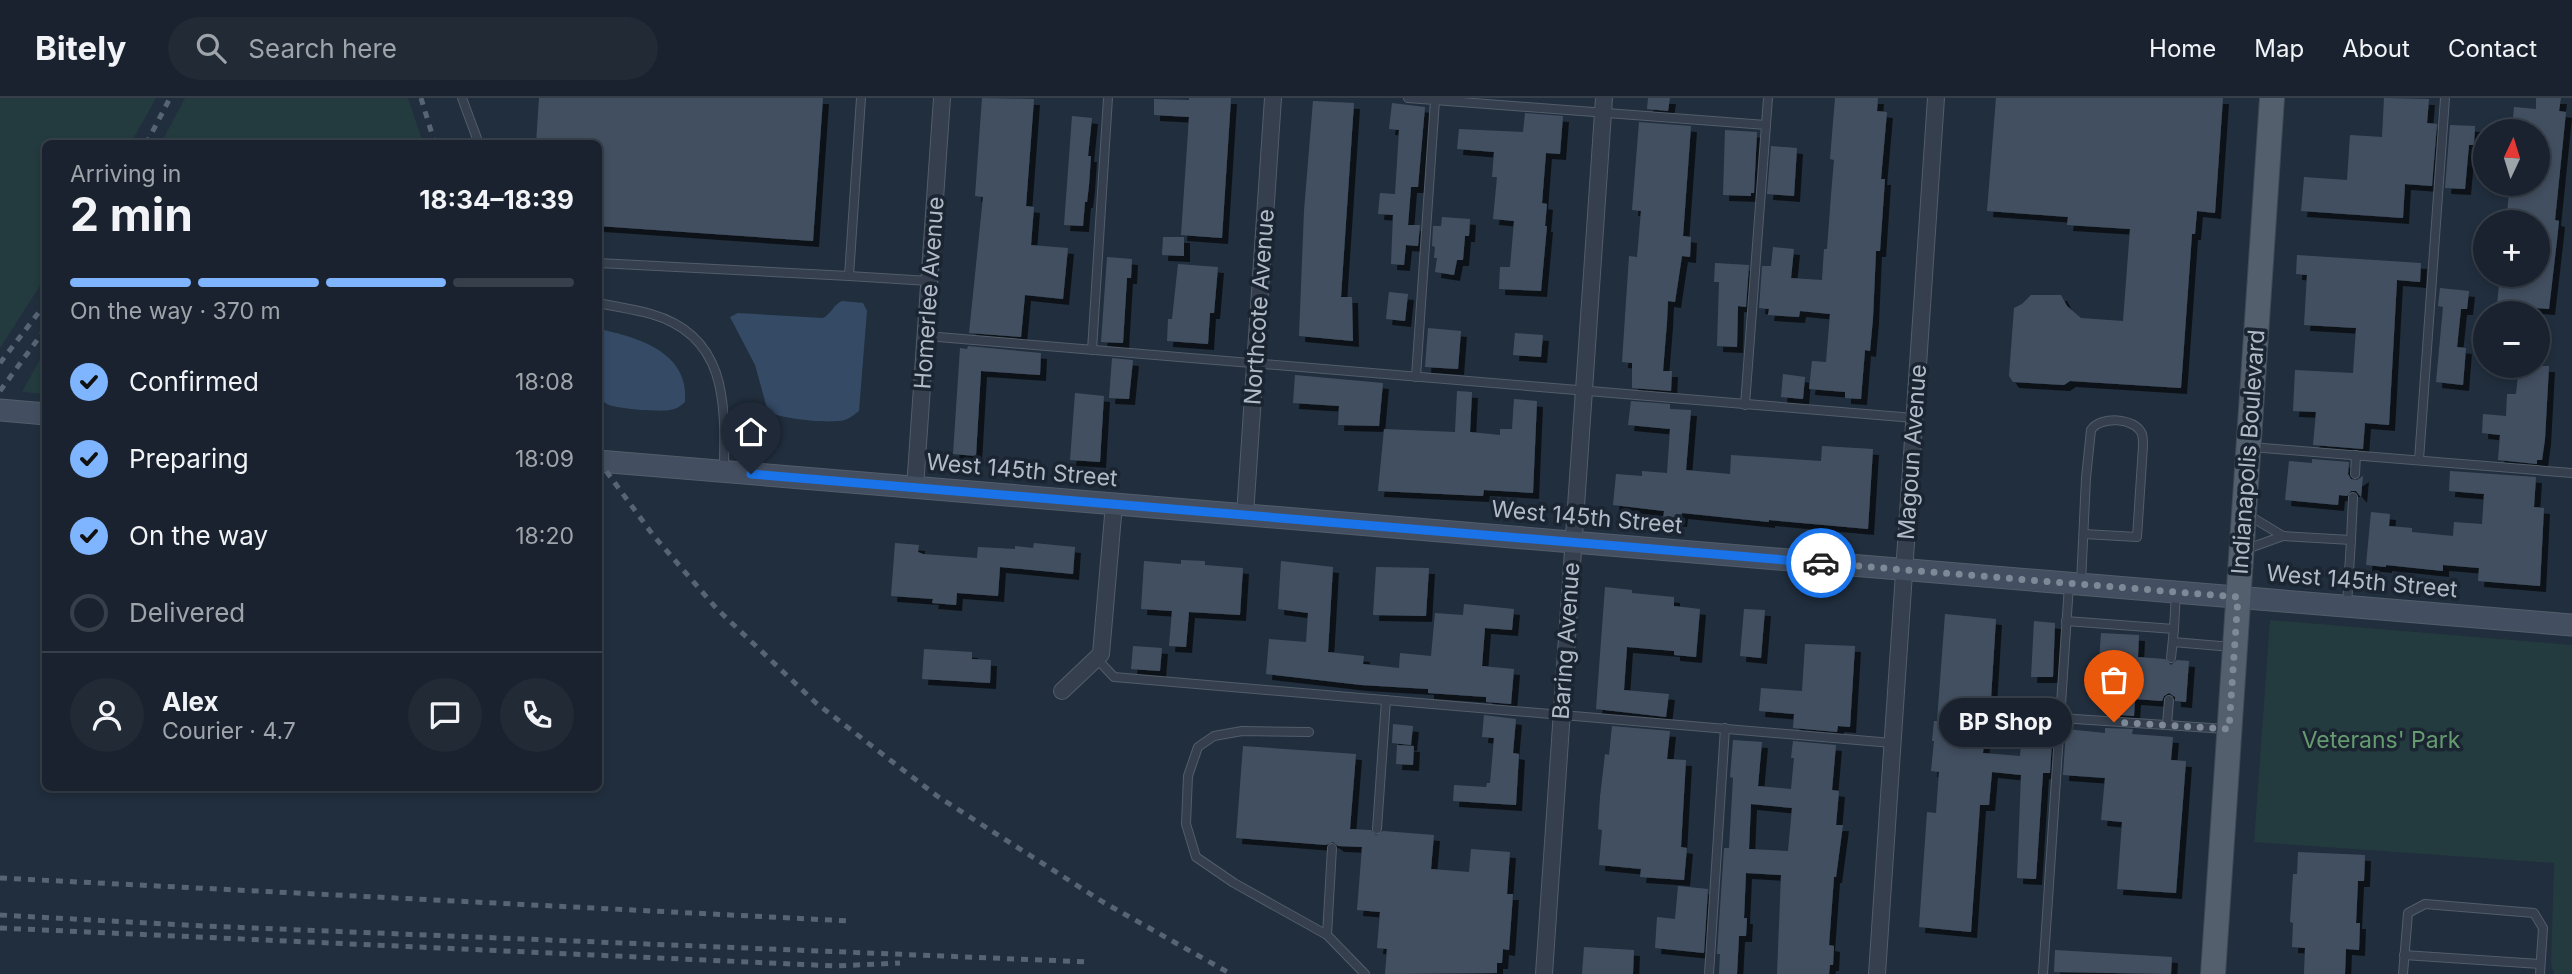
<!DOCTYPE html>
<meta charset="utf-8">
<style>
body{margin:0;font-family:Inter,sans-serif;background:#222a36;color:#f1f3f6;height:100vh;display:flex;flex-direction:column;font-size:26px;white-space:nowrap}
*{box-sizing:border-box;margin:0}
p{font-size:23px;color:#9fa4aa}
.icon{flex:none;width:38px;height:38px;fill:none;stroke:currentColor;stroke-width:2;stroke-linecap:round;stroke-linejoin:round}
.map{position:relative;flex:1;overflow:hidden}
.sheet{position:absolute;left:42px;top:42px;width:560px;height:651px;display:flex;flex-direction:column;background:#19222e;border-radius:10px;box-shadow:0 4px 10px #0003,0 0 0 2px #373f4a}
.sheet>*{flex:none}
.needle{width:46px;rotate:4deg}
.buttons{position:absolute;left:2473px;top:21px;display:grid;gap:14px}
.buttons a{display:grid;place-items:center;width:77px;height:77px;border-radius:50%;background:#19222e;box-shadow:0 4px 10px #0003,0 0 0 2px #373f4a;font-size:35px}
.pin{position:absolute;display:grid;place-items:center;width:60px;height:60px;color:#fff;margin:-72px -30px;border-radius:50% 50% 50% 0;rotate:-45deg;box-shadow:0 0 7px #0007}
.pin .icon{rotate:45deg}
.courier{position:absolute;display:grid;place-items:center;width:70px;height:70px;margin:-35px;border:5px solid #1a73e8;border-radius:50%;background:#fff;color:#222;box-shadow:0 2px 9px #0007}
.bubble{position:absolute;height:49px;border-radius:24px;background:#19222e;box-shadow:0 4px 10px #0003,0 0 0 2px #373f4a;font-size:23px;font-weight:700;line-height:49px;text-align:center}
.overview em{font-style:normal;font-weight:700}
.overview div{display:flex;flex-direction:column-reverse}
.overview{display:flex;align-items:center;justify-content:space-between;height:119px;padding:0 28px}
h1{font-size:46px;font-weight:700;line-height:52px}
.bar{display:grid;grid-template-columns:repeat(4,1fr);gap:10px 7px;align-content:center;height:84px;padding:0 28px}
.bar i{height:9px;border-radius:5px;background:#373f4a}
.bar .active{background:#7fb4fe}
.bar p{grid-column:span 4}
.line{display:flex;align-items:center;gap:18px;padding:0 28px;border-top:2px solid #373f4a}
.line div{flex:1}
.round{display:grid;place-items:center;flex:none;width:74px;height:74px;border-radius:37px;background:#222a36}
ol{padding:0 28px;list-style:none}
li{display:flex;align-items:center;gap:21px;height:77px}
li p{margin-inline-start:auto}
li .icon{padding:7px;border-radius:50%;background:#7fb4fe;color:#111;stroke-width:4}
li:last-child{color:#9fa4aa}
li i{width:38px;height:38px;border:4px solid #373f4a;border-radius:50%}
header{display:flex;align-items:center;gap:42px;box-sizing:border-box;height:98px;padding:0 35px;background:#19222e;border-bottom:2px solid #373f4a}
header strong{font-size:33px}
nav{display:flex;gap:38px;margin-inline-start:auto;font-size:24px}
.search{width:490px;height:63px;background:#222a36;display:flex;align-items:center;gap:18px;box-sizing:border-box;padding:0 24px;border-radius:38px;color:#9fa4aa;font-size:26px}
.map>svg:first-child{display:block}
.green{fill:#233b3e}
.water{fill:#344a65}
.building{fill:#425061;fill-rule:evenodd;filter:url(#shadow)}
.lines{fill:none;stroke-linecap:round;stroke-linejoin:round}
.lane-casing{stroke:#535d6a;stroke-width:10}
.street-casing{stroke:#535d6a;stroke-width:18}
.secondary-casing{stroke:#535d6a;stroke-width:23}
.primary-casing{stroke:#3e4955;stroke-width:26}
.lane{stroke:#353f4d;stroke-width:8}
.street{stroke:#353f4d;stroke-width:16}
.secondary{stroke:#434f60;stroke-width:21}
.primary{stroke:#535f6d;stroke-width:24}
.rail{stroke:#576474;stroke-width:5;stroke-dasharray:7 7;stroke-linecap:butt}
.done{stroke:#7e8997;stroke-width:7;stroke-dasharray:0 12.6}
.route{stroke:#1a73e8;stroke-width:9}
.labels{text-anchor:middle;dominant-baseline:central;stroke-width:7;stroke-linejoin:round;paint-order:stroke}
.street-label{font-size:23px;fill:#b0bac8;stroke:#1a2531}
.park-label{font-size:23px;fill:#669b70;stroke:#1a2531}
</style>
<header>
<strong>Bitely</strong>
<div class="search"><svg class="icon" aria-label="search" viewBox="0 0 24 24"><circle cx="10" cy="10" r="6"/><path d="M15 15l6 6"/></svg>Search here</div>
<nav><a>Home</a><a>Map</a><a>About</a><a>Contact</a></nav>
</header>
<div class="map">
<svg width="2572" height="876" viewBox="0 0 2572 876">
<defs>
<filter id="shadow"><feDropShadow dx="6" dy="6" stdDeviation="0" flood-color="#0009"/></filter>
</defs>
<rect width="100%" height="100%" fill="#212e3d"/>
<g class="green">
<polygon points="0,0 156,0 131,45 46,46 45,180 0,250"/>
<polygon points="185,0 408,0 423,45 161,45"/>
<polygon points="45,252 45,296 22,294"/>
<polygon points="2270,522 2572,547 2572,876 2554,876 2551,866 2554,765 2254,744"/>
</g>
<g class="water">
<path d="M842,203L863,205L867,213L859,313C854,317 850,320 845,322C829,326 783,321 768,314L755,267L730,219L738,215L823,220C832,215 833,207 842,203Z"/>
<path d="M599,231C637,239 690,254 685,304C681,308 676,311 670,312C659,314 616,311 607,306C603,304 601,301 599,298Z"/>
</g>
<g class="building">
<polygon points="539,0 823,0 813,143 598,128 598,46 536,46"/>
<polygon points="982,0 1034,1 1026,108 1034,109 1031,147 1068,150 1063,201 1025,197 1021,239 969,235 983,99 975,98"/>
<polygon points="1189,0 1231,0 1222,140 1181,137 1189,19 1154,17 1154,1 1189,2"/>
<polygon points="1648,0 1670,0 1668,13 1647,11"/>
<polygon points="1835,0 1878,0 1877,13 1887,14 1881,81 1885,81 1880,153 1876,153 1873,220 1870,253 1865,252 1861,301 1845,300 1845,294 1809,291 1812,263 1826,264 1830,216 1800,213 1799,219 1768,217 1769,211 1759,210 1762,168 1771,168 1773,149 1794,151 1791,180 1822,182 1824,151 1827,151 1831,97 1834,62 1830,61"/>
<polygon points="1996,0 2223,0 2215,115 2197,113 2195,136 2192,136 2181,290 2070,283 2064,287 2013,284 2009,278 2014,210 2022,206 2031,197 2061,197 2067,208 2081,220 2123,223 2130,131 2067,127 2068,119 1987,113"/>
<polygon points="2384,0 2429,1 2427,25 2437,26 2432,88 2405,86 2403,120 2301,113 2304,79 2347,82 2350,37 2382,39"/>
<polygon points="2536,0 2561,0 2559,13 2566,14 2555,122 2559,123 2557,142 2549,211 2497,207 2500,177 2538,177 2538,124 2506,124 2510,86 2538,86 2538,33 2512,33 2514,9 2536,11"/>
<polygon points="1313,3 1354,5 1341,199 1352,199 1353,243 1299,238 1304,113"/>
<polygon points="1392,5 1425,9 1418,89 1411,89 1408,127 1420,127 1418,148 1406,147 1404,167 1391,166 1393,117 1378,116 1380,95 1395,96 1399,32 1389,31"/>
<polygon points="1525,15 1563,18 1560,56 1546,55 1542,105 1547,106 1545,128 1547,128 1541,193 1499,191 1500,169 1510,169 1514,123 1493,121 1497,79 1492,79 1494,54 1457,51 1459,31 1523,34"/>
<polygon points="1072,18 1092,20 1088,58 1091,58 1089,87 1087,104 1085,104 1083,128 1064,127"/>
<polygon points="1639,24 1691,28 1683,138 1691,139 1690,159 1682,158 1675,204 1668,203 1667,224 1663,273 1672,273 1671,293 1632,290 1632,265 1622,264 1629,158 1637,159 1641,113 1632,112"/>
<polygon points="2450,27 2475,28 2474,47 2469,47 2465,91 2445,90"/>
<polygon points="1725,32 1757,34 1754,95 1751,95 1751,98 1723,97"/>
<polygon points="1771,48 1797,50 1794,98 1767,96"/>
<polygon points="1442,119 1470,121 1469,138 1465,138 1463,162 1457,162 1454,177 1435,174 1437,160 1434,160 1435,149 1432,148 1433,128 1441,128"/>
<polygon points="1163,139 1184,139 1184,158 1162,157"/>
<polygon points="2297,157 2421,165 2420,184 2397,182 2389,327 2365,325 2363,351 2313,347 2316,314 2293,313 2295,272 2353,275 2356,230 2304,227 2307,177 2296,176"/>
<polygon points="1107,159 1132,161 1131,180 1127,180 1123,245 1101,244"/>
<polygon points="1715,165 1749,167 1746,209 1738,208 1737,249 1717,248 1719,184 1714,184"/>
<polygon points="1178,166 1218,169 1214,215 1210,215 1208,246 1167,243 1168,221 1172,221"/>
<polygon points="2440,190 2469,193 2467,211 2461,211 2457,249 2466,250 2463,287 2436,284 2443,209 2438,208"/>
<polygon points="1389,194 1408,196 1405,223 1386,221"/>
<polygon points="1428,230 1461,233 1458,271 1425,269"/>
<polygon points="1515,235 1543,237 1541,259 1513,257"/>
<polygon points="968,248 1041,255 1040,277 981,273 976,358 953,356 960,250 967,251"/>
<polygon points="1112,260 1133,262 1129,301 1109,300"/>
<polygon points="2519,268 2549,268 2545,341 2542,362 2537,362 2537,366 2498,362 2500,337 2482,335 2483,316 2506,318 2507,296 2516,296"/>
<polygon points="1783,276 1805,279 1803,301 1781,299"/>
<polygon points="1295,277 1383,285 1379,328 1338,327 1339,308 1293,305"/>
<polygon points="1457,293 1472,294 1470,334 1500,337 1500,331 1512,331 1514,301 1537,303 1533,395 1484,392 1483,398 1378,393 1384,331 1455,334"/>
<polygon points="1075,295 1104,298 1100,364 1070,362"/>
<polygon points="1631,303 1670,306 1670,311 1691,312 1686,372 1730,376 1731,357 1821,363 1822,348 1873,351 1868,431 1769,422 1769,424 1682,415 1681,423 1663,422 1664,413 1613,407 1616,376 1642,378 1642,373 1667,375 1670,331 1628,327"/>
<polygon points="2312,361 2349,364 2348,376 2351,381 2357,382 2363,378 2361,399 2356,393 2351,393 2347,398 2339,397 2338,407 2285,402 2289,363 2312,365"/>
<polygon points="2450,373 2536,379 2534,409 2544,410 2540,488 2478,483 2479,470 2443,467 2443,473 2386,467 2386,469 2366,467 2371,414 2390,416 2389,428 2412,430 2412,434 2453,438 2454,424 2482,426 2484,396 2449,393"/>
<polygon points="895,445 919,447 918,454 923,456 977,460 978,449 1015,451 1015,448 1033,450 1034,445 1075,449 1073,476 1000,469 998,498 957,495 956,507 932,505 933,501 891,498"/>
<polygon points="1181,462 1205,463 1205,467 1243,470 1240,517 1189,514 1186,549 1169,548 1172,513 1141,511 1144,463 1181,466"/>
<polygon points="1281,463 1333,469 1328,554 1364,558 1363,566 1399,570 1400,555 1431,558 1435,515 1463,517 1464,506 1514,511 1512,532 1485,530 1482,568 1514,571 1511,606 1486,604 1486,599 1428,595 1428,591 1361,587 1266,576 1269,541 1306,544 1308,515 1278,511"/>
<polygon points="1376,469 1429,470 1426,518 1373,517"/>
<polygon points="1605,489 1632,492 1632,495 1674,499 1674,508 1700,511 1696,559 1674,557 1674,553 1627,549 1624,592 1669,596 1666,619 1596,611"/>
<polygon points="1744,511 1765,512 1761,560 1740,558"/>
<polygon points="1945,516 1996,521 1990,617 1987,617 1983,655 2020,658 2023,621 2046,623 2046,629 2053,629 2050,675 2043,675 2036,781 2017,780 2021,677 1992,674 1989,707 1980,707 1971,834 1919,829 1927,714 1936,715 1939,674 1931,673 1934,643 1932,643 1934,623 1937,623"/>
<polygon points="2034,523 2055,525 2053,579 2031,579"/>
<polygon points="2101,535 2139,537 2138,559 2165,561 2171,567 2177,562 2189,563 2186,604 2175,603 2175,599 2169,595 2164,598 2162,603 2135,601 2134,618 2106,616 2108,593 2097,592"/>
<polygon points="1805,546 1855,548 1850,629 1838,628 1837,634 1793,630 1794,616 1759,613 1761,590 1802,593"/>
<polygon points="1133,548 1162,550 1160,573 1131,571"/>
<polygon points="924,551 972,554 972,561 991,562 990,585 922,581"/>
<polygon points="1484,617 1516,621 1513,655 1519,656 1516,707 1453,703 1454,687 1486,689 1487,685 1490,685 1494,640 1482,639"/>
<polygon points="1393,626 1413,628 1411,647 1392,645"/>
<polygon points="1612,628 1670,633 1667,661 1686,662 1681,749 1687,750 1684,782 1640,779 1641,771 1599,767 1602,732 1598,731 1600,699 1605,656 1609,657"/>
<polygon points="2105,630 2133,631 2132,636 2173,639 2171,662 2186,663 2176,795 2117,791 2122,724 2101,722 2105,680 2063,677 2066,631 2105,635"/>
<path d="M1733,642L1762,644L1758,688L1791,691L1794,660H1791L1793,643L1836,647L1832,692L1839,693L1836,727H1843L1836,779H1834L1829,847L1834,848L1833,867H1830L1829,876H1777L1781,777L1746,775L1744,820H1747L1746,838H1739L1737,876H1719L1720,856H1717L1724,750H1729L1733,680L1730,679ZM1751,706L1792,710L1788,753L1749,751Z"/>
<polygon points="1397,647 1414,648 1413,667 1396,666"/>
<polygon points="1243,648 1356,656 1350,731 1371,732 1376,737 1383,733 1434,737 1431,771 1469,774 1471,751 1510,754 1507,796 1513,796 1509,852 1503,851 1502,865 1497,865 1497,875 1385,876 1387,851 1377,850 1380,814 1357,812 1362,749 1338,748 1333,744 1326,747 1236,740"/>
<polygon points="2298,754 2365,757 2364,783 2358,783 2356,825 2360,825 2359,852 2346,851 2345,876 2304,876 2305,850 2292,849 2293,825 2290,824 2293,776 2297,776"/>
<polygon points="1678,788 1708,791 1704,855 1655,850 1657,819 1675,821"/>
<polygon points="1584,849 1634,852 1633,876 1582,876"/>
<polygon points="2055,852 2172,859 2171,876 2054,874"/>
</g>
<g class="lines">
<g class="lane-casing">
<g id="lane">
<polyline points="462,0 479,46"/>
<polyline points="1408,0 1766,27"/>
<polyline points="598,165 849,178 861,0"/>
<polyline points="849,178 929,183"/>
<path d="M598,205C616,209 634,211 651,216C728,238 725,306 724,371"/>
<polyline points="926,238 1914,320"/>
<polyline points="1092,252 1108,0"/>
<polyline points="1416,279 1435,2"/>
<polyline points="1745,307 1768,0"/>
<polyline points="2251,349 2572,375"/>
<polyline points="2419,362 2445,0"/>
<polyline points="2355,376 2356,357"/>
<polyline points="2283,438 2351,442 2347,507"/>
<polyline points="2351,442 2353,399"/>
<polyline points="2244,452 2283,438 2248,417"/>
<path d="M2081,485L2086,380L2091,332C2100,318 2135,319 2142,336C2143,340 2143,344 2143,348L2137,439L2084,436"/>
<polyline points="2066,523 2174,531 2176,494"/>
<polyline points="2173,544 2232,549"/>
<polyline points="2171,560 2174,531"/>
<polyline points="1097,561 1114,579 1892,645"/>
<polyline points="2060,620 2226,631"/>
<polyline points="2167,627 2169,602"/>
<polyline points="1309,634 1242,633 1214,638 1198,649 1188,678 1186,726 1196,759 1234,785 1327,837"/>
<polyline points="1377,731 1386,602"/>
<polyline points="1332,750 1327,837 1365,876"/>
<polyline points="2404,857 2540,866"/>
<polyline points="1709,876 1725,630"/>
<polyline points="2043,876 2069,487"/>
<polyline points="2403,876 2408,815 2425,806 2534,815 2543,830 2540,876"/>
</g>
</g>
<g class="street-casing">
<g id="street">
<polyline points="915,390 942,0"/>
<polyline points="1245,417 1273,0"/>
<polyline points="1062,593 1101,556 1114,406"/>
<polyline points="1544,876 1604,0"/>
<polyline points="1877,876 1936,0"/>
</g>
</g>
<g class="secondary-casing">
<g id="secondary">
<polyline points="0,312 46,316"/>
<polyline points="598,363 2572,527"/>
</g>
</g>
<g class="primary-casing">
<polyline id="primary" points="2213,876 2272,0"/>
</g>
<use href="#lane" class="lane"/>
<use href="#street" class="street"/>
<use href="#secondary" class="secondary"/>
<use href="#primary" class="primary"/>
<g class="rail">
<polyline points="421,0 435,46"/>
<polyline points="146,46 170,0"/>
<polyline points="0,265 46,205"/>
<polyline points="0,293 46,230"/>
<polyline points="598,362 653,437 717,511 816,605 937,698 1103,804 1231,876"/>
<polyline points="0,780 850,823"/>
<polyline points="0,817 204,828 1090,864"/>
<polyline points="0,830 836,868 900,865"/>
</g>
</g>
<g class="lines">
<polyline class="done" points="1821,465 2238,499 2229,631 2114,624"/>
<polyline class="route" points="751,376 1821,465"/>
</g>
<g class="labels">
<g class="street-label">
<text transform="translate(929 195) rotate(-86)">Homerlee Avenue</text>
<text transform="translate(1259 209) rotate(-86)">Northcote Avenue</text>
<text transform="translate(1912 354) rotate(-86)">Magoun Avenue</text>
<text transform="translate(2248 354) rotate(-86)">Indianapolis Boulevard</text>
<text transform="translate(1022 372) rotate(5)">West 145th Street</text>
<text transform="translate(1587 419) rotate(5)">West 145th Street</text>
<text transform="translate(2362 483) rotate(5)">West 145th Street</text>
<text transform="translate(1566 543) rotate(-86)">Baring Avenue</text>
</g>
<g class="park-label">
<text x="2381" y="642">Veterans' Park</text>
</g>
</g>
</svg>
<div class="buttons">
<a><svg class="needle" viewBox="-14 -14 28 28"><path d="M0-13l5 13h-10z" fill="#e53935"/><path d="M0 13l5-13h-10z" fill="#9fa4aa"/></svg></a>
<a>+</a>
<a>−</a>
</div>
<div class="pin" style="left:2114px;top:624px;background:#ea580c"><svg class="icon" aria-label="bag" viewBox="0 0 24 24"><path d="M5 8h14l-1 12H6zM9 8a3 3 0 0 1 6 0"/></svg></div>
<div class="pin" style="left:751px;top:376px;background:#1f2937"><svg class="icon" aria-label="home" viewBox="0 0 24 24"><path d="M3 11l9-7 9 7M6 9v11h12V9"/></svg></div>
<div class="courier" style="left:1821px;top:465px"><svg class="icon" aria-label="car" viewBox="0 0 24 24"><path d="M5 17H2v-5l4-1 3-4h7l3 4 3 1v5h-3M9 17h6M6 11h13"/><circle cx="7" cy="17" r="2"/><circle cx="17" cy="17" r="2"/></svg></div>
<div class="bubble" style="left:1939px;top:600px;width:133px">BP Shop</div>
<section class="sheet">
<div class="overview"><div><h1>2 min</h1><p>Arriving in</p></div><em>18:34–18:39</em></div>
<div class="bar"><i class="active"></i><i class="active"></i><i class="active"></i><i></i><p>On the way · 370 m</p></div>
<ol>
<li><svg class="icon" aria-label="check" viewBox="0 0 24 24"><path d="M5 12l5 5 9-10"/></svg>Confirmed<p>18:08</p></li>
<li><svg class="icon" aria-label="check" viewBox="0 0 24 24"><path d="M5 12l5 5 9-10"/></svg>Preparing<p>18:09</p></li>
<li><svg class="icon" aria-label="check" viewBox="0 0 24 24"><path d="M5 12l5 5 9-10"/></svg>On the way<p>18:20</p></li>
<li><i></i>Delivered</li>
</ol>
<div class="line" style="height:126px"><a class="round"><svg class="icon" aria-label="person" viewBox="0 0 24 24"><circle cx="12" cy="8" r="4"/><path d="M4 21q1-7 8-7t8 7"/></svg></a><div><b>Alex</b><p>Courier · 4.7</p></div><a class="round"><svg class="icon" aria-label="chat" viewBox="0 0 24 24"><path d="M4 5h16v11H9l-5 4z"/></svg></a><a class="round"><svg class="icon" aria-label="phone" viewBox="0 0 24 24"><path d="M5 4h4l2 5-3 2q2 4 5 5l2-3 5 2v4C11 20 4 13 5 4z"/></svg></a></div>
</section>
</div>
